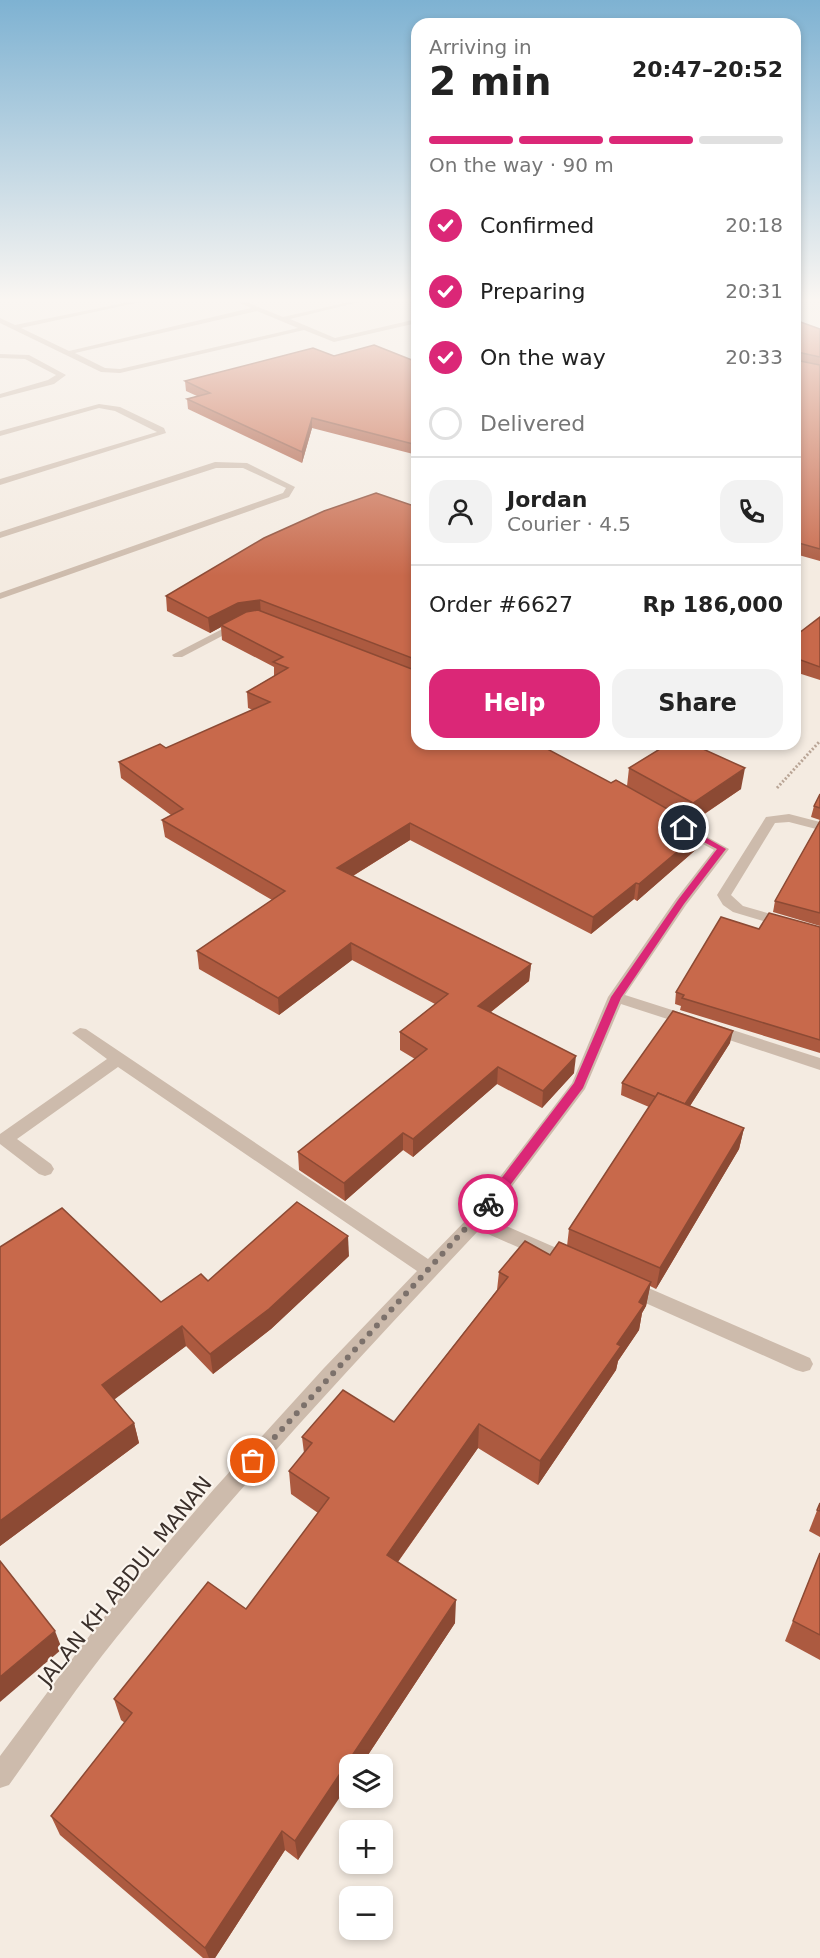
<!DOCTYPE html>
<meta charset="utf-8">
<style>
body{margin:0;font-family:"DejaVu Sans",sans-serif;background:#f2f2f2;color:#222;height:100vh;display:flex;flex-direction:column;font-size:22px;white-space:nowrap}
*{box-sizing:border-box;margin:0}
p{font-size:20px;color:#767676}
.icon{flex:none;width:33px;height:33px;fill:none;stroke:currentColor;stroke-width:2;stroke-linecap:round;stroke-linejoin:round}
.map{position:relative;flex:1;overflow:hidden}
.details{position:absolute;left:411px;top:18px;width:390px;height:732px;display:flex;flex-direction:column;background:#fff;border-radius:18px;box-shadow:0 3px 9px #0003}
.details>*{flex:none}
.buttons{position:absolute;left:339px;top:1754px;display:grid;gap:12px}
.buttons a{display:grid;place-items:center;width:54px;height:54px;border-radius:12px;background:#fff;box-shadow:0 3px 9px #0003;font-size:30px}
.pin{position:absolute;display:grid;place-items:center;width:51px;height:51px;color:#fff;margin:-26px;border:3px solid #fff;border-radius:50%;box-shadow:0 2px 6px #0007}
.courier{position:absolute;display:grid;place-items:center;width:60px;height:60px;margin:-30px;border:4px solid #db2777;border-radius:50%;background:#fff;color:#222;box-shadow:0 2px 8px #0007}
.summary em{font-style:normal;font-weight:700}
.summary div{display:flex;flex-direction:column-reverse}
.summary{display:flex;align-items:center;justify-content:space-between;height:102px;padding:0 18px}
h1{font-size:39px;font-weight:700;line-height:45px}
.bar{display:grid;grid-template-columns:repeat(4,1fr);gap:9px 6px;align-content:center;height:72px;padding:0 18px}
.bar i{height:8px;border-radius:4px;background:#e0e0e0}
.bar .selected{background:#db2777}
.bar p{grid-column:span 4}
.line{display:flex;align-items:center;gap:15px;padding:0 18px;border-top:2px solid #e0e0e0}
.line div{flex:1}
.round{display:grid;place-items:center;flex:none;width:63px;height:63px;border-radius:18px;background:#f2f2f2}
ol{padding:0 18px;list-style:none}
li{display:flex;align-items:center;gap:18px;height:66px}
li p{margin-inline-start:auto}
li .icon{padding:6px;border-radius:50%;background:#db2777;color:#fff;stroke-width:4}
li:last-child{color:#767676}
li i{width:33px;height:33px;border:3px solid #e0e0e0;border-radius:50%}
.cta{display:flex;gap:12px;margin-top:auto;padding:12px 18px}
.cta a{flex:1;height:69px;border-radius:18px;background:#db2777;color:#fff;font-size:24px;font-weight:700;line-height:69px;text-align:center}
.cta a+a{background:#f2f2f2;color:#222}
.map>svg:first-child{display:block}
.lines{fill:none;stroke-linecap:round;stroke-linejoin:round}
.path{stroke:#b9a596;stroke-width:3;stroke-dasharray:2 2;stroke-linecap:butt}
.minor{fill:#cdbbac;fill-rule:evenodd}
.wall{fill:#ac5a40}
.shaded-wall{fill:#8c4a34}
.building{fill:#c8694b;stroke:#8c4a34;stroke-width:1.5}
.route{fill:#db2777}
.done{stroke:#7c716b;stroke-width:6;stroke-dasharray:0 10.8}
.labels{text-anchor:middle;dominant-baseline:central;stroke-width:4.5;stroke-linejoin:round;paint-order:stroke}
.near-street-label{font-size:21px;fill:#3b302b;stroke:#fbf5ee}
</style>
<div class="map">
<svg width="820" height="1958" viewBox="0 0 820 1958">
<rect width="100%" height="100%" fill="#f4ebe1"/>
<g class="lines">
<polyline class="path" points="777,788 820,741"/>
<g class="minor">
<path d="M129,302H140L21,328L69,351L251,308L238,302H246L283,317L349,302H359L290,319L335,338L417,319V323L334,342L304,330L120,373L101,372L0,323V318L15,325ZM257,311L298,328L120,369L105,368L75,353Z"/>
<polygon points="0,354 29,355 66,375 54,384 0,398 0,394 48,380 56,375 25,359 0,358"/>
<polygon points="99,404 120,407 164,428 166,433 0,485 0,479 157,432 115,411 99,408 0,436 0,431"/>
<polygon points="215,462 247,463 295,487 289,497 0,599 0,593 283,493 286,488 243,468 216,468 0,538 0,532"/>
<polygon points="234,623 243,625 182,657 174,657 172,655"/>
<polygon points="789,814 820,822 820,830 789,822 775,823 731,895 743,906 820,928 820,938 733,912 723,905 717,895 766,817"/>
<path d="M684,824L729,849L686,905L625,995L694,1017L697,1021L689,1026L621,1004L585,1089L488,1218L577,1257L579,1262L577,1267L570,1269L563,1267L479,1230C354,1363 230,1496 116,1638C78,1685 44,1736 9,1785L0,1788V1756L99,1623L214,1489L324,1368L417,1271L118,1067L17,1139L51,1164L54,1169L51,1174L45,1176L39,1174L0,1144V1134L107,1059L72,1033L80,1028L86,1029L428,1259L470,1216L572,1083L608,997L676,899L714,850L679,831L677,828L679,825Z"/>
<polygon points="714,1024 820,1058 820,1070 708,1033 706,1029 708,1025"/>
<polygon points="630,1280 810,1358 813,1364 810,1370 803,1372 796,1370 623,1293 621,1288 623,1283"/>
</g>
</g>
<g class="wall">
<polygon points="795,320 820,329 820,561 795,554"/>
<polygon points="334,356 417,362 417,455 312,428 302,463 188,409 187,399 197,396 186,391 185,381"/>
<polygon points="417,507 417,744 627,786 629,768 741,789 690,824 703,830 700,846 637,901 634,899 591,934 410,840 353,876 531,964 529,981 491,1012 574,1073 542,1108 497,1084 413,1157 403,1150 345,1201 299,1170 298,1152 415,1059 400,1050 400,1032 435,1004 352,960 279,1015 199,969 197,951 272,900 165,837 162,820 171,815 121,778 119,762 166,748 253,710 248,708 247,692 274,676 274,667 222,640 221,627 210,633 167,611 166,596"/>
<polygon points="820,617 820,680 795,672 795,636"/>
<polygon points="820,794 820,820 811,817 814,806"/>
<polygon points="820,821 820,926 773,912 775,901"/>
<polygon points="820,927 820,1053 680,1010 681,1006 675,1004 676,992 759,929"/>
<polygon points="730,1043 690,1106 744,1128 739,1149 656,1289 650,1286 646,1306 642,1313 639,1330 618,1361 616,1370 538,1485 478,1448 398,1562 455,1623 362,1764 350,1764 298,1860 285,1850 215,1958 203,1958 60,1835 51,1816 125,1723 121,1720 114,1699 246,1609 318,1513 291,1494 289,1471 304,1453 302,1437 394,1422 497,1290 499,1272 550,1255 567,1246 569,1229 649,1107 621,1095 622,1083"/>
<polygon points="0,1247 161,1302 208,1281 349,1256 271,1329 213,1374 186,1346 114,1399 134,1423 139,1443 0,1546"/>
<polygon points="820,1503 820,1537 809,1531"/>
<polygon points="820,1553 820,1660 785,1641"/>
</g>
<g class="shaded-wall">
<polygon points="312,418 312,428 302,463 302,452"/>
<polygon points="260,600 261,615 221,625 221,627 210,633 208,618 238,603"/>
<polygon points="745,768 741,789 689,824 693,803"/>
<polygon points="410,823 410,840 338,885 337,868"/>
<polygon points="703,830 700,846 637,901 639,884"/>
<polygon points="636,883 634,899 591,934 593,917"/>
<polygon points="351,943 352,960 279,1015 278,998"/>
<polygon points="531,964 529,981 477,1023 478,1006"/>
<polygon points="733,1031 730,1043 681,1120 683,1108"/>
<polygon points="576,1056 574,1073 542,1108 543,1091"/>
<polygon points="498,1067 497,1084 413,1157 413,1139"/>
<polygon points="744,1128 739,1149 656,1289 660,1268"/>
<polygon points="403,1133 403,1150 345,1201 344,1183"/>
<polygon points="348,1236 349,1256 271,1329 213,1374 210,1354"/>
<polygon points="651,1282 646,1306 642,1313 639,1330 618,1361 616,1370 538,1485 540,1461 617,1344 639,1302"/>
<polygon points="182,1326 186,1346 107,1405 102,1385"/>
<polygon points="134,1423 139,1443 0,1546 0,1521"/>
<polygon points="479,1424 478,1448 387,1577 387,1555"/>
<polygon points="456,1600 455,1623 362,1764 350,1764 350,1782 298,1860 295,1841"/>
<polygon points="55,1631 62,1649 0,1702 0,1677"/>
<polygon points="282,1831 285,1850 215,1958 209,1958 205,1948"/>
</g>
<g class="building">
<polygon points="795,320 820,329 820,357 797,352 795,360"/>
<polygon points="374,345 417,362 417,445 312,418 302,452 187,399 210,393 185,381 313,348 334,356"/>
<polygon points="795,360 820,365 820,549 795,542"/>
<polygon points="376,493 417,507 417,660 260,600 238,603 208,618 166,596 264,538 324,511"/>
<polygon points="258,610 417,671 417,744 538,744 611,783 616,780 680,816 677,818 703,830 639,884 636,883 593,917 410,823 337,868 531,964 478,1006 576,1056 543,1091 498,1067 413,1139 403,1133 344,1183 298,1152 427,1049 400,1032 448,994 351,943 278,998 197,951 285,891 162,820 183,809 119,762 160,744 166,748 270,702 247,692 288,668 273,662 283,657 221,625 246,612"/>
<polygon points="820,617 820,667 795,658 795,636"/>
<polygon points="668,744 692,744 745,768 693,803 629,768"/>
<polygon points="820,794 820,808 814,806"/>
<polygon points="820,821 820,913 775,901"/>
<polygon points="769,913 820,927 820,1040 682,998 684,995 676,992 721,917 759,929"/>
<polygon points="673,1011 733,1031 685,1104 658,1093 656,1097 622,1083"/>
<polygon points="658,1093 744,1128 660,1268 569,1229"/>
<polygon points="297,1202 348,1236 269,1309 210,1354 182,1326 102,1385 134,1423 0,1521 0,1247 62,1208 161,1302 201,1274 208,1281"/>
<polygon points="525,1241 550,1255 559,1242 651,1282 639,1302 644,1305 617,1344 621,1346 540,1461 479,1424 387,1555 456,1600 295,1841 282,1831 205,1948 51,1816 132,1713 114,1699 208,1582 246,1609 329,1498 289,1471 312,1443 302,1437 343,1390 394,1422 508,1277 499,1272"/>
<polygon points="820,1503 820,1511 817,1510"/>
<polygon points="820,1553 820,1635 793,1621"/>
<polygon points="0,1561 55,1631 0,1677"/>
</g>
<linearGradient id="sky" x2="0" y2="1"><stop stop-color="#7eb2d2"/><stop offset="0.52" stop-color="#faf6f2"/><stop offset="1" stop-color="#faf6f2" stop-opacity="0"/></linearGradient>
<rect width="820" height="576" fill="url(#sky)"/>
<polygon class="route" points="684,825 726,849 684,904 621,998 583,1088 493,1208 484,1208 484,1201 574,1083 611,997 678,900 717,849 681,830"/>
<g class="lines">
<polyline class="done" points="253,1461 488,1204"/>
</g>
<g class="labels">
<g class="near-street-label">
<text transform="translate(125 1581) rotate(-51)">JALAN KH ABDUL MANAN</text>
</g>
</g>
</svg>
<div class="buttons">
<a><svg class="icon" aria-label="layers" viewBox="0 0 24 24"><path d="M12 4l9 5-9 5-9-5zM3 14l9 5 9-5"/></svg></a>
<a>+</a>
<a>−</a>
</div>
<div class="pin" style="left:253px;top:1461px;background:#ea580c"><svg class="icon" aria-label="bag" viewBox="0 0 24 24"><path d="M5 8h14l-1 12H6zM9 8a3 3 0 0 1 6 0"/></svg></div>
<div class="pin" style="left:684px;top:828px;background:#1f2937"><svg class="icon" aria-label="home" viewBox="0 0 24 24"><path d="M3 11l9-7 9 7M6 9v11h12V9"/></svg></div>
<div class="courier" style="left:488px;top:1204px"><svg class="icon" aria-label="bike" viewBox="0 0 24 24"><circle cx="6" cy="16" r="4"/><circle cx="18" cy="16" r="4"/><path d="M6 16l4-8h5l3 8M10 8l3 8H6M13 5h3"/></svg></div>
<section class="details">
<div class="summary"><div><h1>2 min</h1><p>Arriving in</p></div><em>20:47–20:52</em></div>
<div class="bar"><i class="selected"></i><i class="selected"></i><i class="selected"></i><i></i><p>On the way · 90 m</p></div>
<ol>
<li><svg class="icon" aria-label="check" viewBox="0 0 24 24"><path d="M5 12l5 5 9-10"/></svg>Confirmed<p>20:18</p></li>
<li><svg class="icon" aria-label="check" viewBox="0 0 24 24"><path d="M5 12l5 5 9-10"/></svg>Preparing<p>20:31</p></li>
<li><svg class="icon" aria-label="check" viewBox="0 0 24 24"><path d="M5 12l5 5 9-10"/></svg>On the way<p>20:33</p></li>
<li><i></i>Delivered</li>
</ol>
<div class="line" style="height:108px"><a class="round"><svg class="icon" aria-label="person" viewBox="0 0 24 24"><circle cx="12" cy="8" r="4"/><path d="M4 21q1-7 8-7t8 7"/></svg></a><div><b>Jordan</b><p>Courier · 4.5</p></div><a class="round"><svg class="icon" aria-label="phone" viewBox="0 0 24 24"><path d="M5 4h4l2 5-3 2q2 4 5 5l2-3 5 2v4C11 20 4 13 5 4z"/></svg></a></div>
<div class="line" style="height:78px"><div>Order #6627</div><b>Rp 186,000</b></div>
<div class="cta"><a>Help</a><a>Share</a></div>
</section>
</div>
